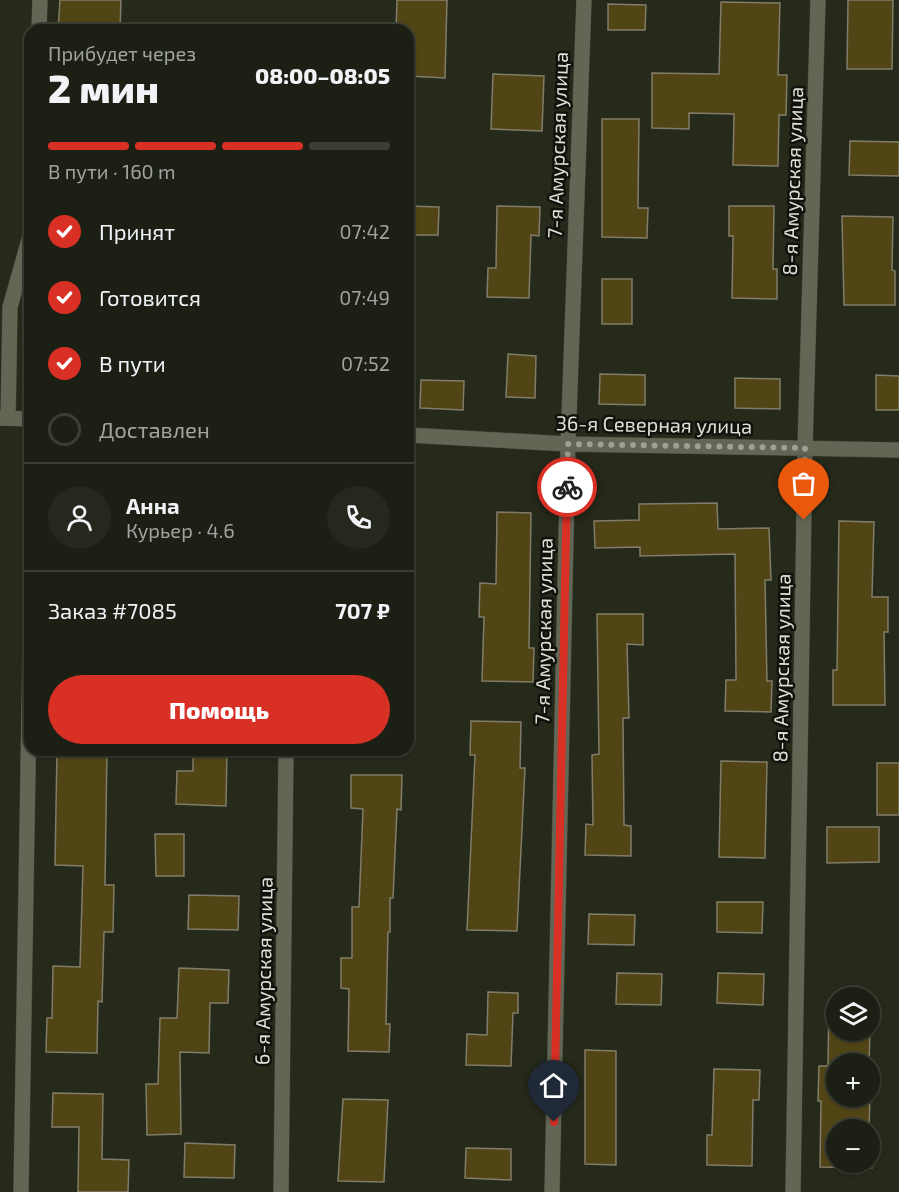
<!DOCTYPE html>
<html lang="ru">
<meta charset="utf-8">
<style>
body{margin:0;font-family:"Exo 2",sans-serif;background:#25281d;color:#f1f3f6;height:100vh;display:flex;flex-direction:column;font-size:22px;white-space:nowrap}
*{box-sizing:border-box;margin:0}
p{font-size:20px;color:#a0a3a0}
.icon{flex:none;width:33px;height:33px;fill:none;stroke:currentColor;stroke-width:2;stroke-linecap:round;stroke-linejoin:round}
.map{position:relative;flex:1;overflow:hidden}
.side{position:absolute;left:24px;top:24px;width:390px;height:732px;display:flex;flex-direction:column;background:#1c2014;border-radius:18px;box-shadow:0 2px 4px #0004,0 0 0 2px #3a3e34}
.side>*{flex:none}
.buttons{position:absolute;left:826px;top:987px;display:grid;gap:12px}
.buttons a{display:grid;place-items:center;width:54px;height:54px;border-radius:50%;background:#1c2014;box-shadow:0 2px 4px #0004,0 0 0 2px #3a3e34;font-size:30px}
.pin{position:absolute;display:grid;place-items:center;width:51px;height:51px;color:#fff;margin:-62px -26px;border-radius:50% 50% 50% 0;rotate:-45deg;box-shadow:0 0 6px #0007}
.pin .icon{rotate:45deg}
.courier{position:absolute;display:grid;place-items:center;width:60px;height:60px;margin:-30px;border:4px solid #d93025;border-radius:50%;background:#fff;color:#222;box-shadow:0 2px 8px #0007}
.overview em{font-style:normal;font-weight:800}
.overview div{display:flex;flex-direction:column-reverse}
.overview{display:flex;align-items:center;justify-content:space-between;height:102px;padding:0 24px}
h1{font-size:39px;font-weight:800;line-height:45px}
.bar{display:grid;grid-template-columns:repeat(4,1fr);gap:9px 6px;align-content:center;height:72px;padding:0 24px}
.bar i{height:8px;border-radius:4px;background:#3a3e34}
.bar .selected{background:#d93025}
.bar p{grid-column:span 4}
.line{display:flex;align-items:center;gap:15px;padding:0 24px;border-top:2px solid #3a3e34}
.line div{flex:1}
.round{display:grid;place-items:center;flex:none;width:63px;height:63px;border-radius:32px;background:#25281d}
ol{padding:0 24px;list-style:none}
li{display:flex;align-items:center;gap:18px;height:66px}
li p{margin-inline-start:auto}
li .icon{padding:6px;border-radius:50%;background:#d93025;color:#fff;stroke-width:4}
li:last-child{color:#a0a3a0}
li i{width:33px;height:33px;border:3px solid #3a3e34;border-radius:50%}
.button{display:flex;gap:12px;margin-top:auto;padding:12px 24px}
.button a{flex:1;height:69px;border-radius:36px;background:#d93025;color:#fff;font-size:24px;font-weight:800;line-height:69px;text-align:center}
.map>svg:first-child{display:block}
.building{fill:#514516;stroke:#817c69;stroke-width:1.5}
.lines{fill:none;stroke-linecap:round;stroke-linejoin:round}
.service-casing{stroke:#404437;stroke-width:16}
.minor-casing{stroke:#404437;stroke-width:16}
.service{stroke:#626755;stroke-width:15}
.minor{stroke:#626755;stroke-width:15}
.done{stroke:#9da095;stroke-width:6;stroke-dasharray:0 10.8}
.route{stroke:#d93025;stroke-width:8}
.labels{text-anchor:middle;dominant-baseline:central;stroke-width:5;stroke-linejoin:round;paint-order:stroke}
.street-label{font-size:20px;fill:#dde0d6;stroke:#10120b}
</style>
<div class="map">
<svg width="899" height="1192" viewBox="0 0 899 1192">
<rect width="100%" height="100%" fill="#262a1b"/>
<g class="building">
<polygon points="60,0 121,0 120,30 58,30"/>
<polygon points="397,0 447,0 445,78 408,76 408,30 396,30"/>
<polygon points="848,0 893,0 892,69 847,69"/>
<polygon points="721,2 780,3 778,75 787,75 786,115 779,115 778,166 733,165 734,114 689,113 689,129 652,128 652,73 719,74"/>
<polygon points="608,4 646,5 645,30 608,30"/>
<polygon points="493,74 544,76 542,131 491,129"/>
<polygon points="602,119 639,119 638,208 648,208 647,238 602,237"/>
<polygon points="850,141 899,142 899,176 849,175"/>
<polygon points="408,206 439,207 438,235 408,235"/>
<polygon points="497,206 540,207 539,236 531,235 529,298 487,297 488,268 496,268"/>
<polygon points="729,206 774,206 773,269 777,269 777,299 732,298 733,236 729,236"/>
<polygon points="842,216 893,217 892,270 895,271 895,305 844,305"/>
<rect x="602" y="279" width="30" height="45"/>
<polygon points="508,354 536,356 535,398 506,397"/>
<polygon points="600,374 645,375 645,405 599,404"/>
<polygon points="876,375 899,376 899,410 876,410"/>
<polygon points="735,378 780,379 780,409 735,408"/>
<polygon points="421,380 464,381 463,410 420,408"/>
<polygon points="717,503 718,529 769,528 771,580 765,580 767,681 772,681 771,712 725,711 726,680 736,680 735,554 640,556 640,547 595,548 594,521 639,520 639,504"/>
<polygon points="497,512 531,513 529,648 534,648 533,682 482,681 484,617 479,617 480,583 496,584"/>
<polygon points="839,521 874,522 872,597 888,597 888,632 884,632 885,705 833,705 833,670 837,670"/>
<polygon points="597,614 643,614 643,645 627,644 629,718 623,718 624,825 631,826 631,856 585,855 586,824 593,825 592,755 599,754"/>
<polygon points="471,721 521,722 520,768 525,768 517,931 467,930 475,755 470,755"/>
<polygon points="57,750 107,750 105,885 114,885 113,932 104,932 102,1002 98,1001 97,1053 46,1052 47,1018 52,1018 53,966 80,967 83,866 55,865"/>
<polygon points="193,750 227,750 226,806 176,804 177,771 193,771"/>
<polygon points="721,761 767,762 765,858 719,857"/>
<rect x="877" y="763" width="22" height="52"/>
<polygon points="351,775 402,775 401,810 397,809 393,898 390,898 390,932 388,932 386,1024 390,1024 389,1052 348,1051 349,989 341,988 341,958 352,958 352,907 359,907 363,809 351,808"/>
<polygon points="827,827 879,827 879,862 827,863"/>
<polygon points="155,834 184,834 184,876 156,876"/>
<polygon points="189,895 239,896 238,930 188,929"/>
<polygon points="717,902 763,902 762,933 717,932"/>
<polygon points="589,914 635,915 634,945 588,944"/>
<polygon points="179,968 229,970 228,1003 210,1003 209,1053 180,1052 181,1134 147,1135 146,1084 158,1084 160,1018 177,1018"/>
<polygon points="617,973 662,974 661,1005 616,1004"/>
<polygon points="718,973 764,974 763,1005 717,1003"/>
<polygon points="488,992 518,993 518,1013 513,1013 511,1066 466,1065 467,1034 487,1035"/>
<polygon points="829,1000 837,1000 837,1030 870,1030 869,1064 837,1064 837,1096 870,1096 869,1130 837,1130 837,1162 870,1162 870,1133 872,1133 872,1168 820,1167 821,1101 818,1101 819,1066 828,1066"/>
<polygon points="585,1050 616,1051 616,1165 585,1164"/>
<polygon points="714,1069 760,1070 759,1100 753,1100 752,1166 707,1165 707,1135 712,1135"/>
<polygon points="53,1093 103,1094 102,1159 129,1160 128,1192 78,1192 79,1127 52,1127"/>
<polygon points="343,1099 388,1100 384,1182 338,1181"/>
<polygon points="185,1143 235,1145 234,1178 184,1177"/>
<polygon points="466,1148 511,1149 511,1180 465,1178"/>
</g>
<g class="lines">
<g class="service-casing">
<g id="service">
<polyline points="39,30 40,0"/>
<polyline points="8,418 10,307 30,236"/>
</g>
</g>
<g class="minor-casing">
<g id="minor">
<polyline points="0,418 30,419"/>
<polyline points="408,435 568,444 899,450"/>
<polyline points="21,1192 30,647"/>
<polyline points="281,1192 286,750"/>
<polyline points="552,1192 568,444 584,0"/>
<polyline points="793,1192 805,448 818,0"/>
</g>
</g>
<use href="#service" class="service"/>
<use href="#minor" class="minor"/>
</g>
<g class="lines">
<polyline class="done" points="567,487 568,444 805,448 804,520"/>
<polyline class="route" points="554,1122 567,487"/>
</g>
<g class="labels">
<g class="street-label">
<text transform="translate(557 145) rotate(-88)">7-я Амурская улица</text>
<text transform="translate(792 181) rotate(-88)">8-я Амурская улица</text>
<text transform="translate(654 424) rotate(1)">36-я Северная улица</text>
<text transform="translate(543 631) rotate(-89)">7-я Амурская улица</text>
<text transform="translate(781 668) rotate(-89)">8-я Амурская улица</text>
<text transform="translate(263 971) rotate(-89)">6-я Амурская улица</text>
</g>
</g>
</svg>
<div class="buttons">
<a><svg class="icon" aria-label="layers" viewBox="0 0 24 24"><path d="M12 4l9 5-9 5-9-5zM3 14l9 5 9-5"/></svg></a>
<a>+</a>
<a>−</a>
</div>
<div class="pin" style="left:804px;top:520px;background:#ea580c"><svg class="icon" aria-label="bag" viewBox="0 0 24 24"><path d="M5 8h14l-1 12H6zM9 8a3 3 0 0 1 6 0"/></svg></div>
<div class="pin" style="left:554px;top:1122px;background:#1f2937"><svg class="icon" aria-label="home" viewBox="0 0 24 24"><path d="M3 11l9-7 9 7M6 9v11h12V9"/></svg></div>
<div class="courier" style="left:567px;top:487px"><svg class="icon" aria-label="bike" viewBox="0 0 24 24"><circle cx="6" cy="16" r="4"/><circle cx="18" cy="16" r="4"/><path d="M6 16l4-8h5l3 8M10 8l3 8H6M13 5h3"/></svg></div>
<section class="side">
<div class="overview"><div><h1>2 мин</h1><p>Прибудет через</p></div><em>08:00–08:05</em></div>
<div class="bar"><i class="selected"></i><i class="selected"></i><i class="selected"></i><i></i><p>В пути · 160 m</p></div>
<ol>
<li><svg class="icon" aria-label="check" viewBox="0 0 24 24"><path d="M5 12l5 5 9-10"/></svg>Принят<p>07:42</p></li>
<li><svg class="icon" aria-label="check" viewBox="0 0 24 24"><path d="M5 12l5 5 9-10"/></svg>Готовится<p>07:49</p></li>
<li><svg class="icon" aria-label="check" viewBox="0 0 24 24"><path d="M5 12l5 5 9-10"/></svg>В пути<p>07:52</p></li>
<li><i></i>Доставлен</li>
</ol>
<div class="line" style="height:108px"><a class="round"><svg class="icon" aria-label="person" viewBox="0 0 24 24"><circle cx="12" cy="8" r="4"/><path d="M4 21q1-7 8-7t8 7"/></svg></a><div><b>Анна</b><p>Курьер · 4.6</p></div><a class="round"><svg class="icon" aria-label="phone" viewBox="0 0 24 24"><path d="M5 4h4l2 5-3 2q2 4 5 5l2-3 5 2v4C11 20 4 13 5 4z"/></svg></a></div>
<div class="line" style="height:78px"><div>Заказ #7085</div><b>707 ₽</b></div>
<div class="button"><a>Помощь</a></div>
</section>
</div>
